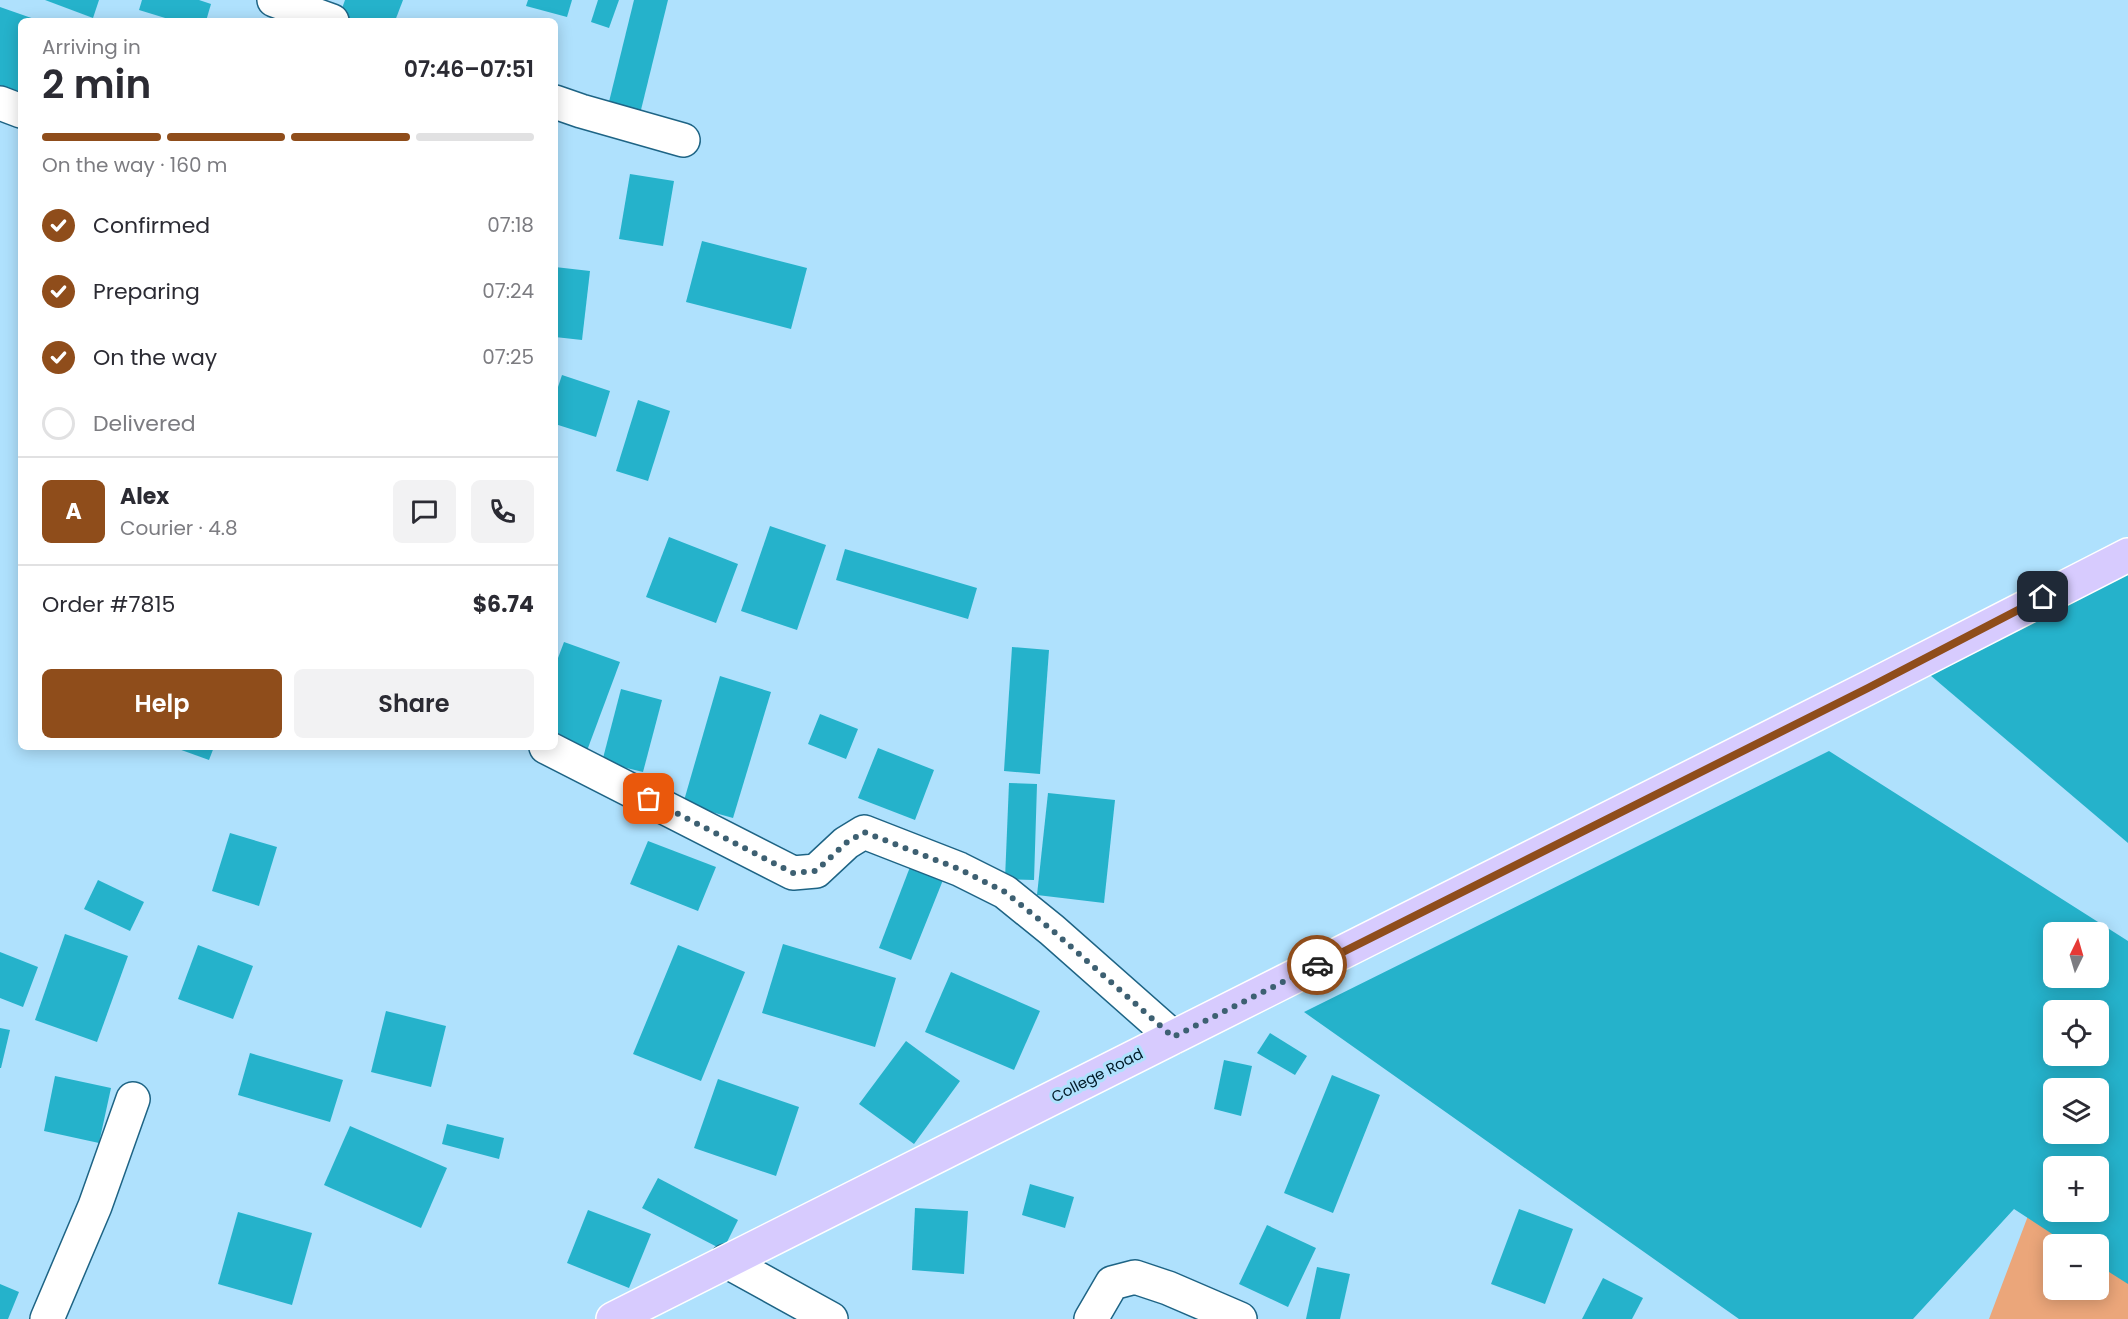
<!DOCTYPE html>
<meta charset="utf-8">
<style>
body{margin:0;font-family:Poppins,sans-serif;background:#f2f2f3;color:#2b2b33;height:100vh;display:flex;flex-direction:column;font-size:22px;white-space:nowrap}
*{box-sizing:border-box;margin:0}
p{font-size:20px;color:#7c7c81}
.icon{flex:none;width:33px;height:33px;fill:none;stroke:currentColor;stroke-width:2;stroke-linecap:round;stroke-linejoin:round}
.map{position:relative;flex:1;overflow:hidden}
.sheet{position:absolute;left:18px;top:18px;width:540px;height:732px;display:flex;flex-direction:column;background:#fff;border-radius:9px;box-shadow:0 3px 15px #0003}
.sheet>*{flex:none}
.needle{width:39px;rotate:5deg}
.tools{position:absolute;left:2043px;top:922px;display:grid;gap:12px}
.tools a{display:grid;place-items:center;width:66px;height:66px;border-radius:9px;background:#fff;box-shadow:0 3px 15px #0003;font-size:30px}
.pin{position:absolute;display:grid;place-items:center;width:51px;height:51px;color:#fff;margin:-26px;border-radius:12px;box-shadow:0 3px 9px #0006}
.courier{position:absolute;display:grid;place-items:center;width:60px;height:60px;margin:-30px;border:4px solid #8f4d1b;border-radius:50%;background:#fff;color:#222;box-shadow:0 2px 8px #0007}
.head em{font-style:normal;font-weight:600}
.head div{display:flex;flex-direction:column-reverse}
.head{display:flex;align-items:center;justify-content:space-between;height:102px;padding:0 24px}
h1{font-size:39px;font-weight:600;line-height:45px}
.bar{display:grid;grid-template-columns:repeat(4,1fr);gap:9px 6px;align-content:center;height:72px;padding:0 24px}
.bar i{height:8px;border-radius:4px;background:#e1e1e2}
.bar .current{background:#8f4d1b}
.bar p{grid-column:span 4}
.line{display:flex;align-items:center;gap:15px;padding:0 24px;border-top:2px solid #e1e1e2}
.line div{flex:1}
.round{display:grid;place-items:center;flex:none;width:63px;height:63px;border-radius:9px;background:#f2f2f3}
ol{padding:0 24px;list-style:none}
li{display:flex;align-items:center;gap:18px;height:66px}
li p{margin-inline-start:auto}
li .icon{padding:6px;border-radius:50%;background:#8f4d1b;color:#fff;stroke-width:4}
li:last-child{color:#7c7c81}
li i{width:33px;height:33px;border:3px solid #e1e1e2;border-radius:50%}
.cta{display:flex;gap:12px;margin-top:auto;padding:12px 24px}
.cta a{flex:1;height:69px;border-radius:9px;background:#8f4d1b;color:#fff;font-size:24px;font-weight:600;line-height:69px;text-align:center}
.cta a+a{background:#f2f2f3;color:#2b2b33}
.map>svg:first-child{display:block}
.green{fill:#eba67a;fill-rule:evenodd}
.building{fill:#25b2cb;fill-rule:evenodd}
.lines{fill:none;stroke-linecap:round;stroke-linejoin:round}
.minor-casing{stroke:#1e6485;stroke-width:36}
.major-casing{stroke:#fff;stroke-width:36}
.minor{stroke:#fff;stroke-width:33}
.major{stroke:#d7cbfe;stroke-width:33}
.done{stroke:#3d6072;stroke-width:6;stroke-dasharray:0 10.8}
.route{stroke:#8f4d1b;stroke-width:8}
.labels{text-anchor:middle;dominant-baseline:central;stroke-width:6;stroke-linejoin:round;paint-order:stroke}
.street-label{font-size:15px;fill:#001a27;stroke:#afe1fd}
</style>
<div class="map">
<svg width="2128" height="1319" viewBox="0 0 2128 1319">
<rect width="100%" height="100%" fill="#afe1fd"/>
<path class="green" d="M2128,951V1319H1989L2059,1134H2098V1056ZM2054,1167H2098V1212H2054ZM2054,1245H2098V1290H2054Z"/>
<g class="building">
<polygon points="45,0 99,0 93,18"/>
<polygon points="142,0 199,0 211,4 206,21 175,21 139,10"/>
<polygon points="345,0 403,0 395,21 349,21 339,17"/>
<polygon points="528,0 572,0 567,17 526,6"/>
<polygon points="598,0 619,0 609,28 591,22"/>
<polygon points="634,0 668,0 639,118 607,110"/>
<polygon points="0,7 40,21 21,21 21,92 0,85"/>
<polygon points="630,174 674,181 663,246 619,239"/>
<polygon points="702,241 807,268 791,329 686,302"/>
<polygon points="555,267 590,271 582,340 555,337"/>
<polygon points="562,375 610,391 596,437 555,424 555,396"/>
<polygon points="638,400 670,411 648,481 616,471"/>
<polygon points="770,526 826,545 797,630 741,611"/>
<polygon points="669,537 738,564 716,623 646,597"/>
<polygon points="845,549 977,588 968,619 836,580"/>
<polygon points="2128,558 2128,843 1917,664"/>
<polygon points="564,642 620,662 585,756 555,745 555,666"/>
<polygon points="1012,647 1049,650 1040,774 1004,771"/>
<polygon points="720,676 771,692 733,818 683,804"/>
<polygon points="621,689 662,700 643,772 602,762"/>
<polygon points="820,714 858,729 846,759 808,744"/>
<polygon points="173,747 214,747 209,760"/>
<polygon points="878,748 934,770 915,820 858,798"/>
<path d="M1829,751L2128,941V1284L2098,1265V1245H2069L2014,1209L1913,1319H1739L1304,1012ZM2054,933H2098V978H2054ZM2054,1011H2098V1056H2054ZM2054,1089H2098V1134H2054ZM2054,1167H2098V1212H2054Z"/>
<polygon points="1009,783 1037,784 1034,880 1005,879"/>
<polygon points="1048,793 1115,800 1104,903 1037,895"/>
<polygon points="230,833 277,847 259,906 212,891"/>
<polygon points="648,841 716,867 698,911 630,884"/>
<polygon points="910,867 943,880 911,960 879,948"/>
<polygon points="98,880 144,902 130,931 84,909"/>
<polygon points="65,934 128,956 97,1042 35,1020"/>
<polygon points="783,944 896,978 875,1047 762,1013"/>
<polygon points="198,945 253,966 233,1019 178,999"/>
<polygon points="678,945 745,972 701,1081 633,1054"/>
<polygon points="0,952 38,967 23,1007 0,998"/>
<polygon points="951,972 1040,1011 1014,1070 925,1032"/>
<polygon points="386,1011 446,1026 431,1087 371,1072"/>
<polygon points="0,1028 10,1030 1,1068 0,1068"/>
<polygon points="1270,1033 1307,1056 1295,1075 1257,1053"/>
<polygon points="906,1041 960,1081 914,1144 859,1104"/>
<polygon points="250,1053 343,1080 330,1122 238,1095"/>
<polygon points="1224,1060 1252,1066 1241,1116 1214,1109"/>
<polygon points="1332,1075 1380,1095 1333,1213 1284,1193"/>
<polygon points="55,1076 111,1088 99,1143 44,1131"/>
<polygon points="718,1079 799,1107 776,1176 694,1148"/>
<polygon points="447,1124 504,1138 499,1159 442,1144"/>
<polygon points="350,1126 447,1168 421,1228 324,1185"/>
<polygon points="658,1178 738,1220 723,1250 642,1208"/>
<polygon points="1030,1184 1074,1197 1065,1228 1022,1215"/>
<polygon points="915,1208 968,1211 964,1274 912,1270"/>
<polygon points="1519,1209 1573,1229 1545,1304 1491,1284"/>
<polygon points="588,1210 651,1234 629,1288 567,1263"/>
<polygon points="238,1212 312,1233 292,1305 218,1284"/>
<polygon points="1267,1225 1316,1248 1288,1307 1239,1284"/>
<polygon points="1317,1267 1350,1274 1340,1319 1306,1319"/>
<polygon points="1603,1278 1643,1298 1632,1319 1582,1319"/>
<polygon points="0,1284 19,1292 8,1319 0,1319"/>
</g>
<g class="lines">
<g class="minor-casing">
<g id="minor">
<polyline points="274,0 332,21"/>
<polyline points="555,102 581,111 683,140"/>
<polyline points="0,103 21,111"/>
<polyline points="546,747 793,873 816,871 846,843 864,832 959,869 1005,892 1052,930 1173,1037"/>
<polyline points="726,1261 831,1319"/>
<polyline points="47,1319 95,1206 133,1099"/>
<polyline points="1091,1319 1112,1283 1135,1277 1168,1288 1240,1319"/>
</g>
</g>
<g class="major-casing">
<polyline id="major" points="613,1319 1868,688 2128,555"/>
</g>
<use href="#minor" class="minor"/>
<use href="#major" class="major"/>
</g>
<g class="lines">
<polyline class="done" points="649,799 793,873 816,871 846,843 864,832 959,869 1005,892 1052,930 1173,1037 1317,965"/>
<polyline class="route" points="1317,965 1868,688 2043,597"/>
</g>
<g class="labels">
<g class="street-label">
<text transform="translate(1097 1075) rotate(-27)">College Road</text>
</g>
</g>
</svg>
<div class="tools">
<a><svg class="needle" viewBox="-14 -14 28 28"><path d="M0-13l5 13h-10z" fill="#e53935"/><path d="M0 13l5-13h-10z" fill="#7c7c81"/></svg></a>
<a><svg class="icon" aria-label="locate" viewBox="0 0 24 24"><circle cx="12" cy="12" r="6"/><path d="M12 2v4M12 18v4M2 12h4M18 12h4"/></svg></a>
<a><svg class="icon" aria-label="layers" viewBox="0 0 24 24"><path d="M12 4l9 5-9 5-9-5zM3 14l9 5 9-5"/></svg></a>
<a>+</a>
<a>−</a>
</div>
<div class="pin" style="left:649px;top:799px;background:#ea580c"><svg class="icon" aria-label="bag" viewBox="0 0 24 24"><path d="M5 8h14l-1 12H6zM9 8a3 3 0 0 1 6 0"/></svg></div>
<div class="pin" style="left:2043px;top:597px;background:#1f2937"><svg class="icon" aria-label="home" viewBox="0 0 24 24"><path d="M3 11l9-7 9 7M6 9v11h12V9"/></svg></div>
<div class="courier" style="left:1317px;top:965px"><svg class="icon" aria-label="car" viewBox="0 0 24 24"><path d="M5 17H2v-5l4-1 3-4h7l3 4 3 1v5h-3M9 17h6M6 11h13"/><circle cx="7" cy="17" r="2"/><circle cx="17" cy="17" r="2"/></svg></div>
<section class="sheet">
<div class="head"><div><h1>2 min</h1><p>Arriving in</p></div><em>07:46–07:51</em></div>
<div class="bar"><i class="current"></i><i class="current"></i><i class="current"></i><i></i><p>On the way · 160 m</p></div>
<ol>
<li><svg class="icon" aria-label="check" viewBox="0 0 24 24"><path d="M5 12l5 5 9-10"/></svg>Confirmed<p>07:18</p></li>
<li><svg class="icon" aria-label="check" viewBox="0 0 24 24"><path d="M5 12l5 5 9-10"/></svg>Preparing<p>07:24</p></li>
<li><svg class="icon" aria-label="check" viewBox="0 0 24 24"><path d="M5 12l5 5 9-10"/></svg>On the way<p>07:25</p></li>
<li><i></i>Delivered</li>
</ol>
<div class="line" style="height:108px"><b class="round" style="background:#8f4d1b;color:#fff">A</b><div><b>Alex</b><p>Courier · 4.8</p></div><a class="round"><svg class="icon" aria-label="chat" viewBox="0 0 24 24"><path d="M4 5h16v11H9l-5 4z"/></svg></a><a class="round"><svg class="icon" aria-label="phone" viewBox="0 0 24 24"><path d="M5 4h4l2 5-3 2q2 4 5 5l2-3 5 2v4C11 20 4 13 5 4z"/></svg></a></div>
<div class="line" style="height:78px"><div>Order #7815</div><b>$6.74</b></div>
<div class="cta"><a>Help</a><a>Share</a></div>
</section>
</div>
